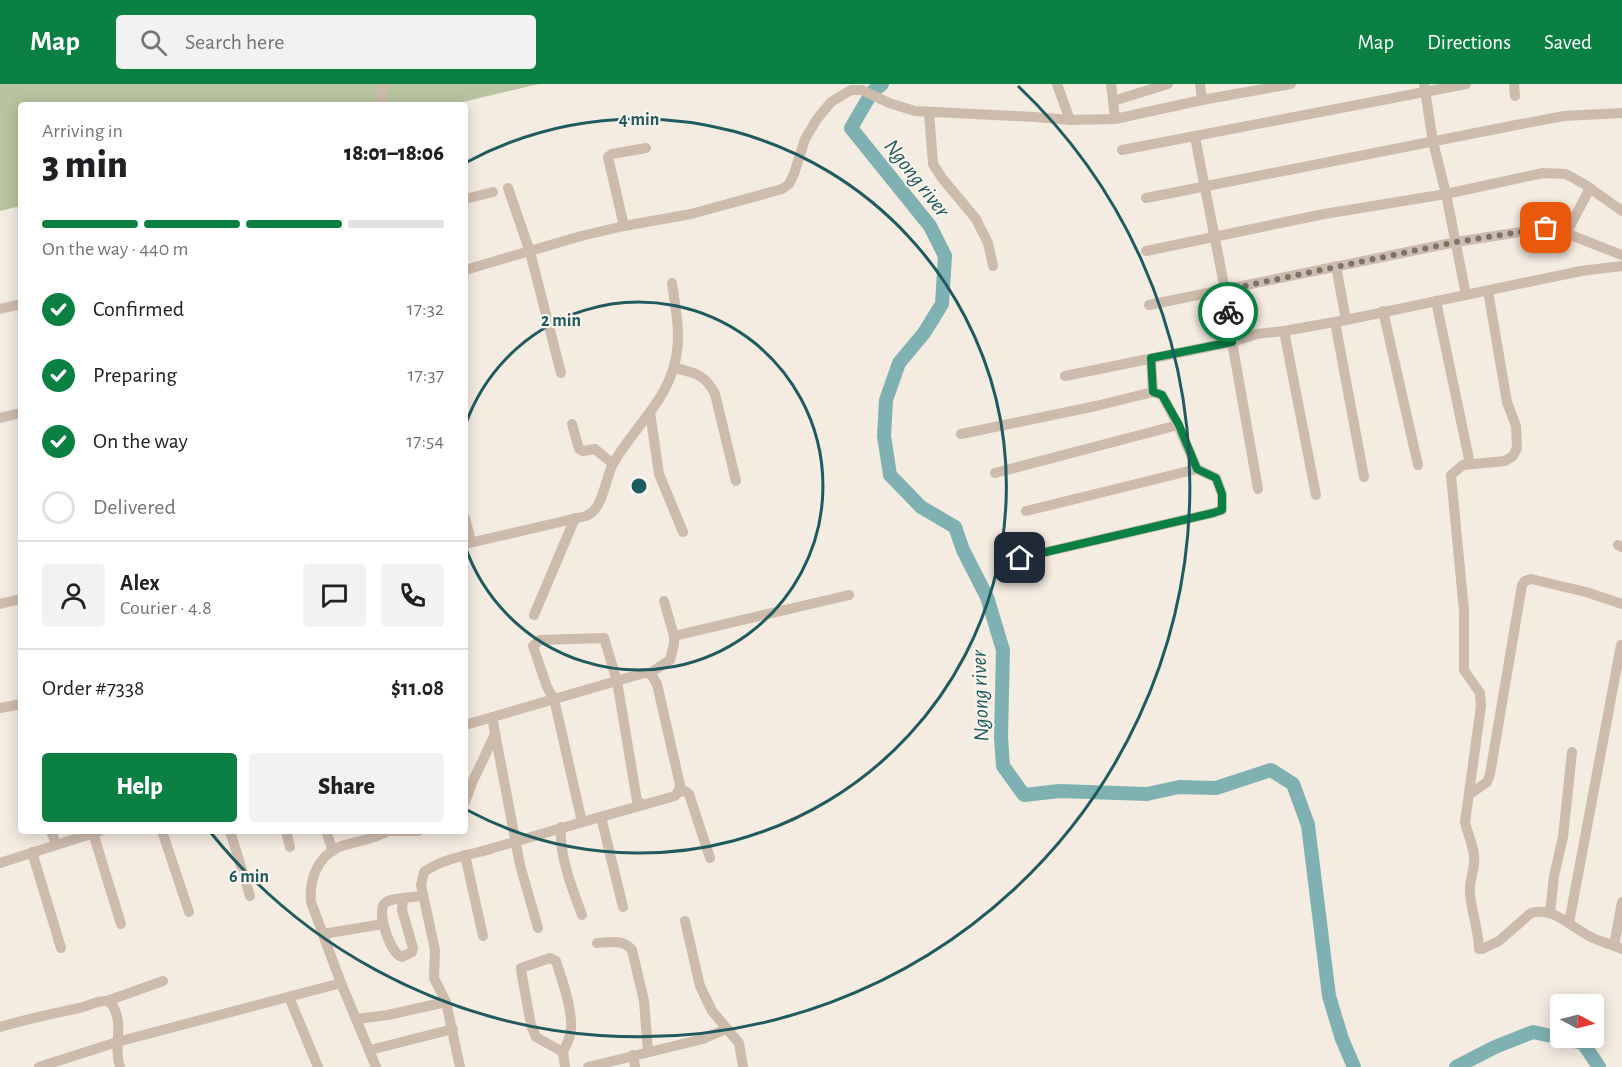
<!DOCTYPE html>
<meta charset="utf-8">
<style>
body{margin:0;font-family:"Alegreya Sans",sans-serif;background:#f2f2f2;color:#202124;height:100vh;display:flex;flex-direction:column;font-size:22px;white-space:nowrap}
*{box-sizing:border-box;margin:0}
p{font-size:20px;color:#757577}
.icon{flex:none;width:33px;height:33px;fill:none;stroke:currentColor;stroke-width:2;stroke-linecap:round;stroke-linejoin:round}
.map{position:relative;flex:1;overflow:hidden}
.panel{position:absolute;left:18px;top:18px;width:450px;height:732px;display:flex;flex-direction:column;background:#fff;border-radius:6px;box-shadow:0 3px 15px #0003}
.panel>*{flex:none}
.needle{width:39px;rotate:97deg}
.fabs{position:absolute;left:1550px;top:910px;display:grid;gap:12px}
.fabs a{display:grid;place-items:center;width:54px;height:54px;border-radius:6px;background:#fff;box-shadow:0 3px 15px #0003;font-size:30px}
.pin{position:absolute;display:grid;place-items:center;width:51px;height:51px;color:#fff;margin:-26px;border-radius:12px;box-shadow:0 3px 9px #0006}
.courier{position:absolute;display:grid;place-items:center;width:60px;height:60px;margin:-30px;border:4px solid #0b8043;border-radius:50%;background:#fff;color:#222;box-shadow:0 2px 8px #0007}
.overview em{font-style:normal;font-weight:800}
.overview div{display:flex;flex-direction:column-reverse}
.overview{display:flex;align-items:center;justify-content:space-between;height:102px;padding:0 24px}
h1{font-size:39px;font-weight:800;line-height:45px}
.bar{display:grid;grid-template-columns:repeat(4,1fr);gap:9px 6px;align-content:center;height:72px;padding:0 24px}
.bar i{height:8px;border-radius:4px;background:#e0e0e0}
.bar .active{background:#0b8043}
.bar p{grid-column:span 4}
.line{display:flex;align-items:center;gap:15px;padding:0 24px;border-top:2px solid #e0e0e0}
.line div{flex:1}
.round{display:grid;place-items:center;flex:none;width:63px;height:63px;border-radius:6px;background:#f2f2f2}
ol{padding:0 24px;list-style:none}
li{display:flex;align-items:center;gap:18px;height:66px}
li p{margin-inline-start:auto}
li .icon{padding:6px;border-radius:50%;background:#0b8043;color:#fff;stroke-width:4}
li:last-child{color:#757577}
li i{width:33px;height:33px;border:3px solid #e0e0e0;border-radius:50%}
.primary-button{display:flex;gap:12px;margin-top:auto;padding:12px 24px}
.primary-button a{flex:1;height:69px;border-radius:6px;background:#0b8043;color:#fff;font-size:24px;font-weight:800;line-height:69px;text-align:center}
.primary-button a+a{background:#f2f2f2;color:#202124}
header{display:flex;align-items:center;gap:36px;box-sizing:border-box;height:84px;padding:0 30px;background:#0b8043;color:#fff}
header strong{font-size:28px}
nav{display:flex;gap:33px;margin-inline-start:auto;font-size:21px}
.search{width:420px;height:54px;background:#f2f2f2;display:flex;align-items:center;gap:15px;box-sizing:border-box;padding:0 21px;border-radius:6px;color:#757577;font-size:22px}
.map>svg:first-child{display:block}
.green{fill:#b8c4a0}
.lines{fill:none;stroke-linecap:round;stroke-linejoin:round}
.river{stroke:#7fb0b2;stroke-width:14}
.minor{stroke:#cdbbac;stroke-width:10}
.done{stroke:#7c716b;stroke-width:6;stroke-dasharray:0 10.8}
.route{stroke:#0b8043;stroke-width:8}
.ring{fill:none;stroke:#1f5a5e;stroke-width:3}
.labels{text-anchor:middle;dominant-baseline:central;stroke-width:4.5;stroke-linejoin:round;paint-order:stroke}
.water-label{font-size:22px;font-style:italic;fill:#1f5a5e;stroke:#fbf5ee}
.centre{fill:#1f5a5e;stroke:#fbf5ee;stroke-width:3}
.ring-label{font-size:18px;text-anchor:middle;font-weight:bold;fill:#1f5a5e;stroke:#fbf5ee;stroke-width:4.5;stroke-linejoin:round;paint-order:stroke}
</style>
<header>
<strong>Map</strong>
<div class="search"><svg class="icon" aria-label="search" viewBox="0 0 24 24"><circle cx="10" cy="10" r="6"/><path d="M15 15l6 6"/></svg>Search here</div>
<nav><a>Map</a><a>Directions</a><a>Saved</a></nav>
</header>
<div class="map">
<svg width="1622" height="983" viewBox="0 0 1622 983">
<rect width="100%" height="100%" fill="#f4ebe1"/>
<polygon class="green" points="0,0 539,0 450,21 21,21 21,122 0,127"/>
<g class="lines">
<g class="river">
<polyline points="882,0 872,8 851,44 930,142 945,172 942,220 924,249 899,279 886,316 884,352 890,391 921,423 955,443 963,466 987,513 1003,566 1001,653 1003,682 1024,711 1060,707 1147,710 1179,703 1216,704 1271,686 1293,700 1308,741 1329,912 1342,955 1354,983"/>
<polyline points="1456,983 1495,963 1533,948 1583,959 1599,983"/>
</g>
<g class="minor">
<polyline points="1057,0 1070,36"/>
<polyline points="1111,0 1115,35"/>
<polyline points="1200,0 1202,16"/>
<polyline points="1424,0 1433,58 1446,110 1466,211"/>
<polyline points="1514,0 1515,12"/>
<polyline points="1113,17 1168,0"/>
<polyline points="382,21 383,0"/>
<polyline points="929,28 933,80 942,94 976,135 988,159 993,182"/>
<polyline points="1195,53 1225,206 1232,258 1258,405"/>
<polyline points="1122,66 1466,0"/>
<polyline points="508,104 530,168 561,289"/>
<polyline points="1146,114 1516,41 1564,32 1622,29"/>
<polyline points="465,115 493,108"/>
<polyline points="624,142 608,73 612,70 646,64"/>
<polyline points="1566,150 1590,104"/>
<polyline points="1146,167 1324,130 1446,110 1543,89 1566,90 1584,100 1622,127"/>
<polyline points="1336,182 1346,236"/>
<polyline points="465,186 581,152 624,142 691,130 782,105 789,100 794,90 805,55 817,35 831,18 851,6 862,6 889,19 915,27 1034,33 1070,36 1115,35 1202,16 1291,0"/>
<path d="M1488,207L1507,318L1516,342L1517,364L1513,372L1505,377L1463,381L1451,391L1464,527V586L1480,609L1481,622L1465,738C1468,752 1476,766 1474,780C1473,790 1469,799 1470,809C1471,827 1479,847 1479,865H1482L1499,857L1531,829C1553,823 1569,841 1587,851C1597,857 1611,860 1622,865"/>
<polyline points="1436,217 1470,380"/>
<polyline points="1149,221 1456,158 1546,144 1555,145 1622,171"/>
<polyline points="0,225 21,220"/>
<polyline points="1383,227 1418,381"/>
<polyline points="1335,238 1364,393"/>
<polyline points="1284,247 1316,411"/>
<path d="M674,284C694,288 706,291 715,310L736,397"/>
<polyline points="1065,292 1232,258 1257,250 1284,247 1346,236 1581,187 1622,182"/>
<polyline points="650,328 659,390 683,448"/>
<polyline points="0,334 21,329"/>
<polyline points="572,340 579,365 583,367 595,365 613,380"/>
<polyline points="961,350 1096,322 1153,308"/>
<polyline points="995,389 1178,341"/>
<polyline points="1026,427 1197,385"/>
<polyline points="465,434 471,458"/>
<path d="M465,460L586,432C603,426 605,395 613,380C631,347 664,320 674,282C682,255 676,227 672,199"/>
<polyline points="1618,461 1622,463"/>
<polyline points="1020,474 1213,429 1222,426 1222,410 1216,394 1197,385 1178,341 1162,311 1153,308 1151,275"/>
<polyline points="664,517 674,552"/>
<polyline points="0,520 21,515"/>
<polyline points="534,531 575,434"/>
<polyline points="650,589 670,576 674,560 674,552 849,511"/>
<polyline points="0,624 21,620"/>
<polyline points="492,633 520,781 538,844"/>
<polyline points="678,708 685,707 689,710 710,774"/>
<polyline points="1473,708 1487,698 1490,690 1522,501 1525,497 1531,495 1586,508 1622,520"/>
<polyline points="465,718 472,699 495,650"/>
<polyline points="601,733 623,823"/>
<polyline points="582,738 554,615 547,603 533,562 540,556 604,554 617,597 637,717 644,721"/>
<path d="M561,743C559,772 572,804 582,831"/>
<polyline points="51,747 56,760"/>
<polyline points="162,747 189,828"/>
<polyline points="230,747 250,812"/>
<polyline points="286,747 290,763"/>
<polyline points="326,747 333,767"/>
<polyline points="391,747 419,747"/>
<polyline points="93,749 121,840"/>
<polyline points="32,768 61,864"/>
<polyline points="465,771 483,852"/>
<polyline points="0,779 100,747"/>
<path d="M403,814L402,826L413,864L412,868L402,873C391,870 377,831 384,820C388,815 397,815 403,814L422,812"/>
<polyline points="1550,829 1554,792 1563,753 1572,668"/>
<polyline points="685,837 700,902 712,927 739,959 743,983"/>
<polyline points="1569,839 1621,561"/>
<polyline points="323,850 383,840"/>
<path d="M597,859C609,858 624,855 632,866L644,917L648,967"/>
<polyline points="1614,862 1622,818"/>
<path d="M550,874L556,877C562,896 575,931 570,951C569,957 565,963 563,968L536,953L531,941L521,886V884Z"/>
<polyline points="289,913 318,983"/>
<path d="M107,917L111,919C126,942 112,959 120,983"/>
<polyline points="356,935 388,931 446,918"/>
<path d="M0,943C26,935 52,930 79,924C89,922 97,916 107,917L163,897"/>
<polyline points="370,966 453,945"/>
<polyline points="563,968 565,983"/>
<polyline points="633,971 635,983"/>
<polyline points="39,983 117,958 341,899"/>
<path d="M376,983L341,899L311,818C309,796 317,773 339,763C356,757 373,756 388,747"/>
<path d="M460,983L446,918L434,894L435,866L421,801L424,788C445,773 469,772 493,764C554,746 614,729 675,712L679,707L680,701L657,600L650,589H644L465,641"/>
<polyline points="588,983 703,955 726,945"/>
</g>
</g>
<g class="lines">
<polyline class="done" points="1228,228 1225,206 1456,158 1546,144"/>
<polyline class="route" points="1020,474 1213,429 1222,426 1222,410 1216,394 1197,385 1179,341 1162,311 1153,308 1151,274 1232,258 1228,228"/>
</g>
<g class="ring">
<path d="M465 342A184 184 0 1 1 465 462"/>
<path d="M467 78A367 367 0 1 1 467 726"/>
<path d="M1018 2A551 551 0 1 1 211 749"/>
</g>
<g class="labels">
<g class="water-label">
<text transform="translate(917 94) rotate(52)">Ngong river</text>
<text transform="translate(980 612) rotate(-92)">Ngong river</text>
</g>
</g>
<circle cx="639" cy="402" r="9" class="centre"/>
<g class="ring-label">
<text x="639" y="41">4 min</text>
<text x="561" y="242">2 min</text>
<text x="249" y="798">6 min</text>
</g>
</svg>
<div class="fabs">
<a><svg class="needle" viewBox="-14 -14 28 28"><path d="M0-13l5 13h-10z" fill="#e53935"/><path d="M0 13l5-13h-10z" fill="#757577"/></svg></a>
</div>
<div class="pin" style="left:1546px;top:144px;background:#ea580c"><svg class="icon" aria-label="bag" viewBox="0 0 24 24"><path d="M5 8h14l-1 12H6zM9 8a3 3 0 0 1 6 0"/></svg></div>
<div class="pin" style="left:1020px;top:474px;background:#1f2937"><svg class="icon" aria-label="home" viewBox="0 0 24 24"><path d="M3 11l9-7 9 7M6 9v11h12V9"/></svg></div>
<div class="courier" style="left:1228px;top:228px"><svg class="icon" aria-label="bike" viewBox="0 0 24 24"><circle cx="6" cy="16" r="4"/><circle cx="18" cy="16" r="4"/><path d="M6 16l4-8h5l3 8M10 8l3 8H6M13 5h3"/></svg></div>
<section class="panel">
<div class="overview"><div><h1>3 min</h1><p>Arriving in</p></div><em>18:01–18:06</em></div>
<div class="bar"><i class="active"></i><i class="active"></i><i class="active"></i><i></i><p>On the way · 440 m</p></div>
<ol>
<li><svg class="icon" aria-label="check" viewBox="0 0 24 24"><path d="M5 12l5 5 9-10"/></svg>Confirmed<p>17:32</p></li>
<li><svg class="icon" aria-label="check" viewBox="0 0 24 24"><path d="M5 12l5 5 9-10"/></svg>Preparing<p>17:37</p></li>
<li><svg class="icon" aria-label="check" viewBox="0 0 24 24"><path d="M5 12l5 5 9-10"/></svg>On the way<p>17:54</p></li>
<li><i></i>Delivered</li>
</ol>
<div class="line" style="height:108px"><a class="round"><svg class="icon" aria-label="person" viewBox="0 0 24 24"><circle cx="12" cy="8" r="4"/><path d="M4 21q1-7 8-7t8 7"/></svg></a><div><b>Alex</b><p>Courier · 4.8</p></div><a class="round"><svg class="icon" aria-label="chat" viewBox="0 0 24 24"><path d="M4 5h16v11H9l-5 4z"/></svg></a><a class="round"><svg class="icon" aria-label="phone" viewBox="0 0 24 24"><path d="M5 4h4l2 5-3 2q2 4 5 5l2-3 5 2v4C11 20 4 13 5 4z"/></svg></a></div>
<div class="line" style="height:78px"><div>Order #7338</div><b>$11.08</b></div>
<div class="primary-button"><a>Help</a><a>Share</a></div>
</section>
</div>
